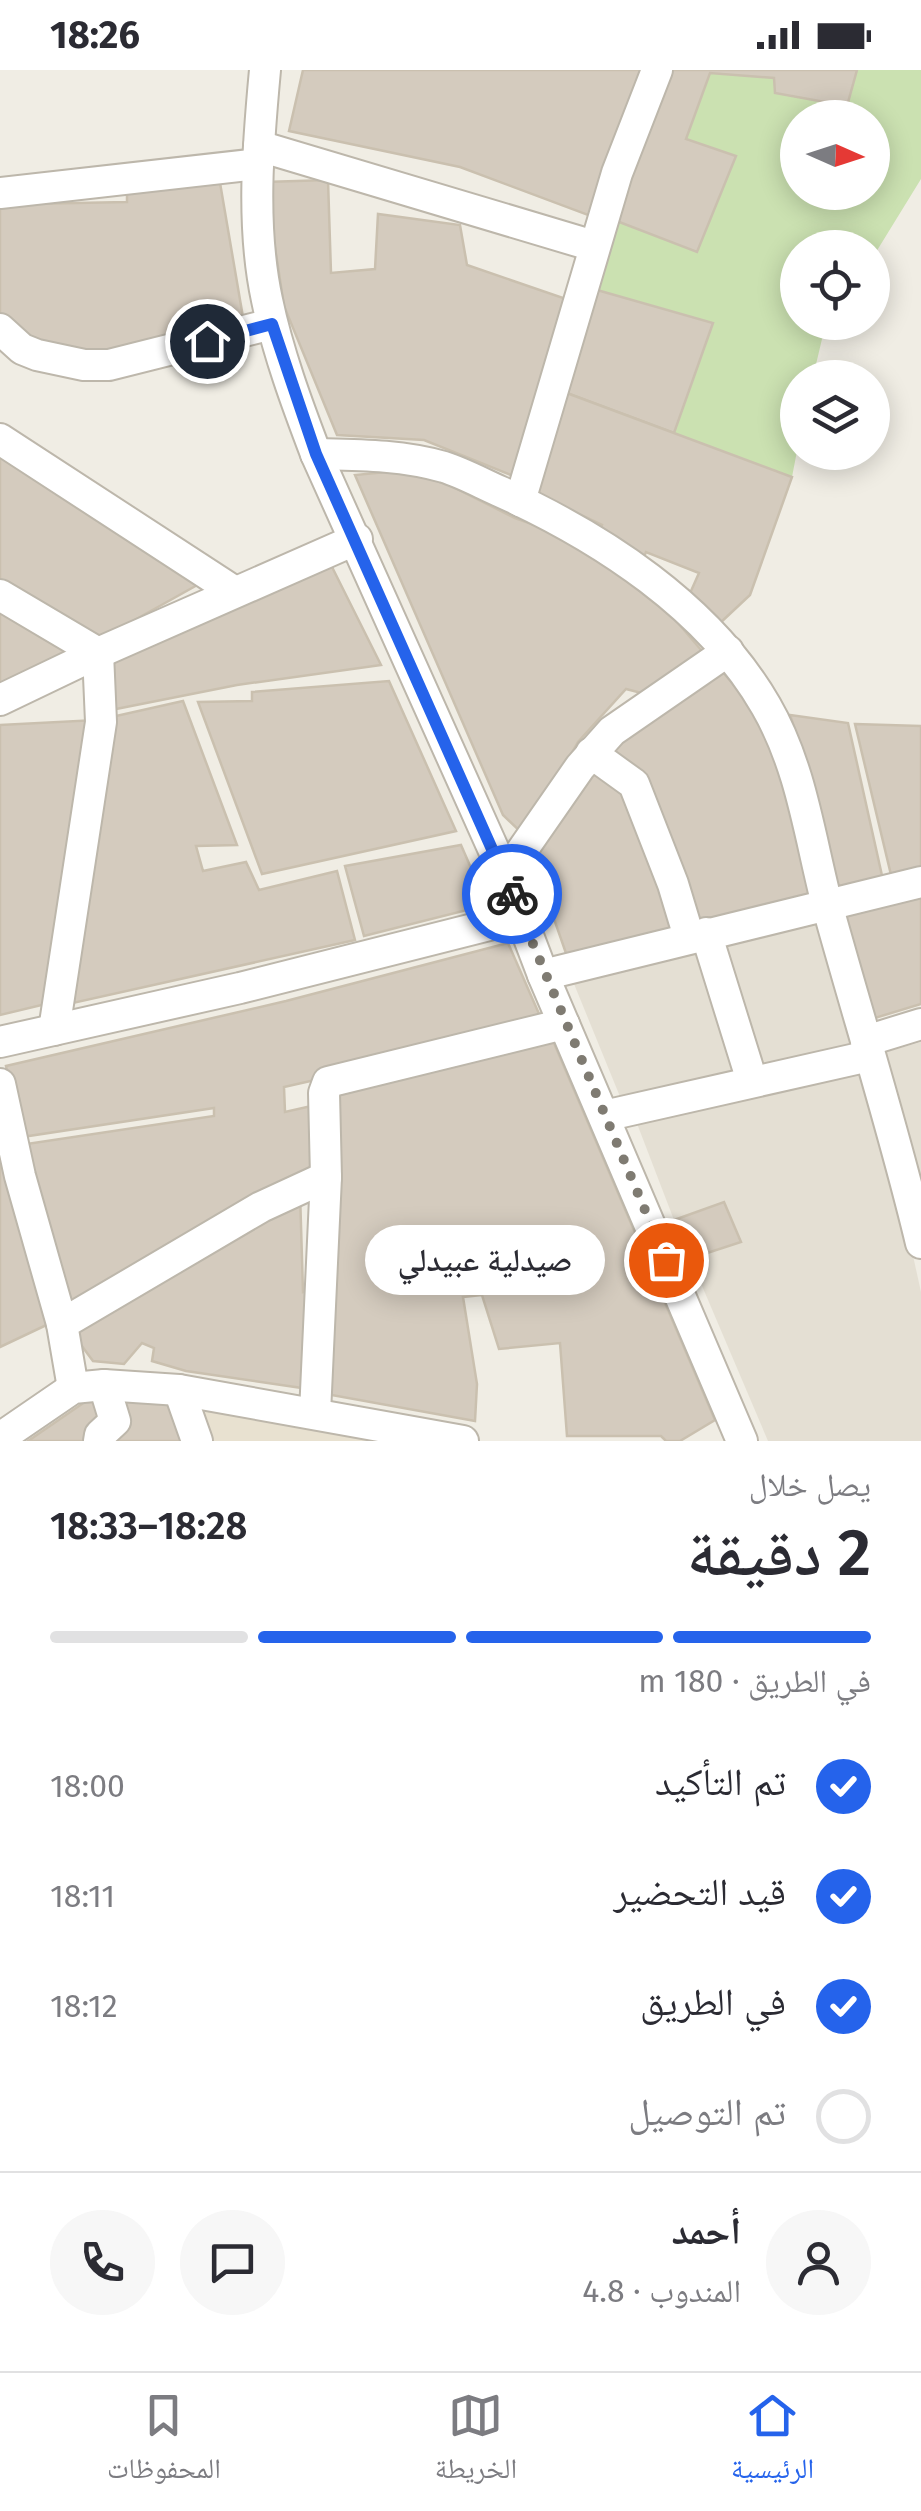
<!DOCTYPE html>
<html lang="ar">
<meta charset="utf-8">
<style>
body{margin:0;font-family:"Fira Sans","Noto Naskh Arabic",sans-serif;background:#f7f7f7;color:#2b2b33;direction:rtl;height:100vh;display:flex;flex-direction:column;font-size:38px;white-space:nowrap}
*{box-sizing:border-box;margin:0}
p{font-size:32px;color:#7c7c81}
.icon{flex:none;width:55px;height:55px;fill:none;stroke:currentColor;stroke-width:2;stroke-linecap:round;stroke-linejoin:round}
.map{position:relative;height:1371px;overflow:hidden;direction:ltr}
.details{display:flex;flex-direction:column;background:#fff;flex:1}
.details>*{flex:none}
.needle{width:65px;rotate:93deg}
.tools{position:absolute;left:780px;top:30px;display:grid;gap:20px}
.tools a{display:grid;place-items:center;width:110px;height:110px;border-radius:50%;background:#fff;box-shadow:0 5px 25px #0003;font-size:50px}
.pin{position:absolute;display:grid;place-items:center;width:85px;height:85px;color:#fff;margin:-42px;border:5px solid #fff;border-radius:50%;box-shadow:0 2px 10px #0007}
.courier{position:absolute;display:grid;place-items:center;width:100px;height:100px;margin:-50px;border:8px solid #2563eb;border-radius:50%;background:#fff;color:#222;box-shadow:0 2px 12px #0007}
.bubble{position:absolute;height:70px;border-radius:35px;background:#fff;box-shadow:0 5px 25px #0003;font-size:32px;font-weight:600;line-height:70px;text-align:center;direction:rtl}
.summary em{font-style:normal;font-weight:600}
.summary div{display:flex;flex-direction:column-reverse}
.summary{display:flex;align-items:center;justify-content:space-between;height:170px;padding:0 50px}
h1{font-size:65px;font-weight:600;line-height:75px}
.bar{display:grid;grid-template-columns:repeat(4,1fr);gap:15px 10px;align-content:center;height:120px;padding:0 50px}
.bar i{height:12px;border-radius:8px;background:#e1e1e2}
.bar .active{background:#2563eb}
.bar p{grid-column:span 4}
.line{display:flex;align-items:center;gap:25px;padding:0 50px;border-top:2px solid #e1e1e2}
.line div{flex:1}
.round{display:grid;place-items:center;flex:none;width:105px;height:105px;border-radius:52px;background:#f7f7f7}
ol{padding:0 50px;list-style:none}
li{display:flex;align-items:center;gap:30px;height:110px}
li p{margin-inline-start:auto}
li .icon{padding:10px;border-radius:50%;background:#2563eb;color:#fff;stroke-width:4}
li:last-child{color:#7c7c81}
li i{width:55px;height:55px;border:5px solid #e1e1e2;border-radius:50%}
.status{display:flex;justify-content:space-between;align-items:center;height:70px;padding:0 50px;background:#fff;direction:ltr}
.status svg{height:28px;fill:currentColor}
.tab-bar{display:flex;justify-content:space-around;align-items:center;height:140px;border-top:2px solid #e1e1e2;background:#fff;font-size:28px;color:#7c7c81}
.tab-bar a{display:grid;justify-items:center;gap:5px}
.tab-bar .active{color:#2563eb}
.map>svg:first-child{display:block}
.residential{fill:#e4dfd3}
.education{fill:#e8e1d0}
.green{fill:#cbe1b1;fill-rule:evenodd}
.building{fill:#d4cbbe;stroke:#cac0af;stroke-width:2.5}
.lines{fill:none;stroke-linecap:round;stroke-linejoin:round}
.minor-casing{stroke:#bdb7ab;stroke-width:34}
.minor{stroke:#fff;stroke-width:30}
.done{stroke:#7f7b72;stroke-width:10;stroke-dasharray:0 18}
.route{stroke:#2563eb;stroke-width:12}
</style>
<div class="status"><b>18:26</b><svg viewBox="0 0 49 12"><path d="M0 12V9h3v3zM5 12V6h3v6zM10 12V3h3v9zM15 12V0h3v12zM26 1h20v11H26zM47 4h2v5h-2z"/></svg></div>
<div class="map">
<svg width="921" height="1371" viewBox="0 0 921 1371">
<rect width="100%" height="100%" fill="#f0ede4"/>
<g class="residential">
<polygon points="820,843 854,979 623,1034 572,909"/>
<polygon points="921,972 921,1130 883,983"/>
<polygon points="857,994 892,1090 921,1222 921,1371 768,1371 674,1150 636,1051"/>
</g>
<polygon class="education" points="193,1339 372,1371 207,1371"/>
<path class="green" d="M857,0H921V109L873,187L872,178H798V252L832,253L822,269L813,307L798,308L797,381L792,407L674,363L712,253L597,220L614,150L697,181L736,87L686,69L710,3L774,8L775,23L847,36ZM798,48H872V122H798Z"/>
<g class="building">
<polygon points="303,0 650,0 596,148 460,97 289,61"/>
<polygon points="670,0 857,0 847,36 775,23 774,8 710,3 686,69 736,86 697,182 614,150"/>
<polygon points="219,107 244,253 74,289 33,279 0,250 0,138 24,134 127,132 127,119"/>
<polygon points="328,110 331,203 375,199 378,144 460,155 467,195 569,230 516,407 424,370 337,365 284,236 265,112"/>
<polygon points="597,220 713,253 674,363 564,322"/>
<polygon points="564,322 792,407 750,525 719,554 687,530 699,503 646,482 643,489 598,467 602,455 535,423"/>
<polygon points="0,375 208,509 97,571 0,512"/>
<polygon points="417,399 515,448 557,463 622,507 672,546 702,581 645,624 626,619 578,672 525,766 503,745 355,405"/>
<polygon points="329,491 381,595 237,615 116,639 104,590"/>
<polygon points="0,535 79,578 0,613"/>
<polygon points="720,599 768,654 815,826 702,856 603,679"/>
<polygon points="389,611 456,761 262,804 198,632 252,631 252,622"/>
<polygon points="183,631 237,775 196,776 203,801 246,792 259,820 337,801 355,870 64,935 107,648"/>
<polygon points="790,645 848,653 883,810 835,823 809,702"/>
<polygon points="96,650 50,933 0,945 0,655"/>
<polygon points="855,654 921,656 921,803 892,809"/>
<polygon points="585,698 628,713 678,858 568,889 531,783"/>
<polygon points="461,775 487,835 364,866 345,796"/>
<polygon points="921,822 921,934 865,951 839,839"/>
<polygon points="508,873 543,953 443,981 284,1017 285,1042 320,1034 323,1092 70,1241 20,1075 214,1046 214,1038 22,1067 6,996 286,931"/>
<polygon points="551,966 715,1350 680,1371 666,1371 661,1366 567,1366 560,1273 499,1279 482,1225 463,1227 477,1314 475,1351 326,1324 333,1015"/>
<polygon points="0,1042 57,1250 0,1277"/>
<polygon points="300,1122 303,1222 310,1220 302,1318 186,1301 152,1291 154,1278 142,1273 124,1294 93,1291 70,1260"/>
<polygon points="724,1132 741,1172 692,1188 674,1150"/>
<polygon points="95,1325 111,1350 96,1371 28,1371"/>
<polygon points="114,1326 172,1334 188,1371 101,1371"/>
</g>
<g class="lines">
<g class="minor-casing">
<g id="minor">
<path d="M265,0C258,75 251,156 267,230C278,283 297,334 316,384L505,805L543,905L742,1371"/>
<polyline points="259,76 594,176"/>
<polyline points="0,123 258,94"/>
<polyline points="0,259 22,279 37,285 84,295 109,295 272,254"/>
<polyline points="0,369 235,522"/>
<path d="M316,384C360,385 402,385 444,397C463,403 481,413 499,421C601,467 709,537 766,636C802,698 810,770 828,838C859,950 894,1060 921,1173"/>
<polyline points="520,431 617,103 657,0"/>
<polyline points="0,525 98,583 101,652 54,960"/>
<polyline points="0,630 98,583 357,469"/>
<polyline points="591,683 634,714 673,814 689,867"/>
<polyline points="505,805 580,697 612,661 728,581"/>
<polyline points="706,863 752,1011"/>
<polyline points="543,905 921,812"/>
<polyline points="866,971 921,954"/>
<polyline points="0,972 240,918 521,847"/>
<polyline points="0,1014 20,1106 62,1254"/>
<polyline points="604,1046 869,986"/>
<polyline points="73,1318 62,1254 261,1137 326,1107"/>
<polyline points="179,1320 197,1371"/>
<polyline points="315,1343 326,1107 324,1023 328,1012 564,954"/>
<polyline points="0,1368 73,1318 104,1315 179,1320 463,1371"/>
<polyline points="99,1371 100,1365 115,1351 104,1315"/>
</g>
</g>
<use href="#minor" class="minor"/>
</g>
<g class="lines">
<polyline class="done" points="512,824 666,1190"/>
<polyline class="route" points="207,271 272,254 316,384 512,824"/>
</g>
</svg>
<div class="tools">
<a><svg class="needle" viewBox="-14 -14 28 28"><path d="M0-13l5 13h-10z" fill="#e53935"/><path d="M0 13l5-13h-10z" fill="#7c7c81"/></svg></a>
<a><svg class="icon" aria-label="locate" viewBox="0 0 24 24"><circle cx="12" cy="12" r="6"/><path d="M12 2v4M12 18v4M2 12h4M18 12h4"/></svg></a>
<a><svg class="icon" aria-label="layers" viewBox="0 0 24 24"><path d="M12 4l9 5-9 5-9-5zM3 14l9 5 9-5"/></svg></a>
</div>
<div class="pin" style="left:666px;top:1190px;background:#ea580c"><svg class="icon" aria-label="bag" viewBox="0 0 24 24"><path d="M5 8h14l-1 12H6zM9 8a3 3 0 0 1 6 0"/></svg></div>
<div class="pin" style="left:207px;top:271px;background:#1f2937"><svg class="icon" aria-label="home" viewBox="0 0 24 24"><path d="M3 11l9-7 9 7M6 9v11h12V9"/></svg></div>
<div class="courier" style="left:512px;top:824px"><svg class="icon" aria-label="bike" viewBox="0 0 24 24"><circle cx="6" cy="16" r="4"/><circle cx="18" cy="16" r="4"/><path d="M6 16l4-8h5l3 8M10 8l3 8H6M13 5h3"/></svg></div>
<div class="bubble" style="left:365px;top:1155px;width:240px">صيدلية عبيدلي</div>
</div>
<section class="details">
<div class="summary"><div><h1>2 دقيقة</h1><p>يصل خلال</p></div><em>18:28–18:33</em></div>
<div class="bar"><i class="active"></i><i class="active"></i><i class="active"></i><i></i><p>في الطريق · 180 m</p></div>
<ol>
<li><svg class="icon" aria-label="check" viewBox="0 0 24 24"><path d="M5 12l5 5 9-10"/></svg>تم التأكيد<p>18:00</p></li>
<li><svg class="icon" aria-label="check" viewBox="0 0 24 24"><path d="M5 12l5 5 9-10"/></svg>قيد التحضير<p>18:11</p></li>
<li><svg class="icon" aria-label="check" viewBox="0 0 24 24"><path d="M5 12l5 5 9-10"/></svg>في الطريق<p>18:12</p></li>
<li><i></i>تم التوصيل</li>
</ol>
<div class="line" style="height:180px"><a class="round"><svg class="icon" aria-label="person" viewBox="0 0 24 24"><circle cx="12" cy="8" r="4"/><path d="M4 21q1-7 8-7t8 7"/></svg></a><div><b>أحمد</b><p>المندوب · 4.8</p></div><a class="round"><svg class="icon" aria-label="chat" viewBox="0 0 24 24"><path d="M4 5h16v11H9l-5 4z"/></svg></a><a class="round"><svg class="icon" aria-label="phone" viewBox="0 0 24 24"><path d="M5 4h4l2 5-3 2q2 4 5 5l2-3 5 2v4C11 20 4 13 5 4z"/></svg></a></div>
</section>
<nav class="tab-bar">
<a class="active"><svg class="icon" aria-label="home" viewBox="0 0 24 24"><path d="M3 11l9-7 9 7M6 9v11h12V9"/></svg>الرئيسية</a>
<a><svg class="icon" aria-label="map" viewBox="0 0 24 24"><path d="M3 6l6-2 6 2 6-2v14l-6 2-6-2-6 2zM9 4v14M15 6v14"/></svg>الخريطة</a>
<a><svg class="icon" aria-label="saved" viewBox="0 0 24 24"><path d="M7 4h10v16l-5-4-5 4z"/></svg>المحفوظات</a>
</nav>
